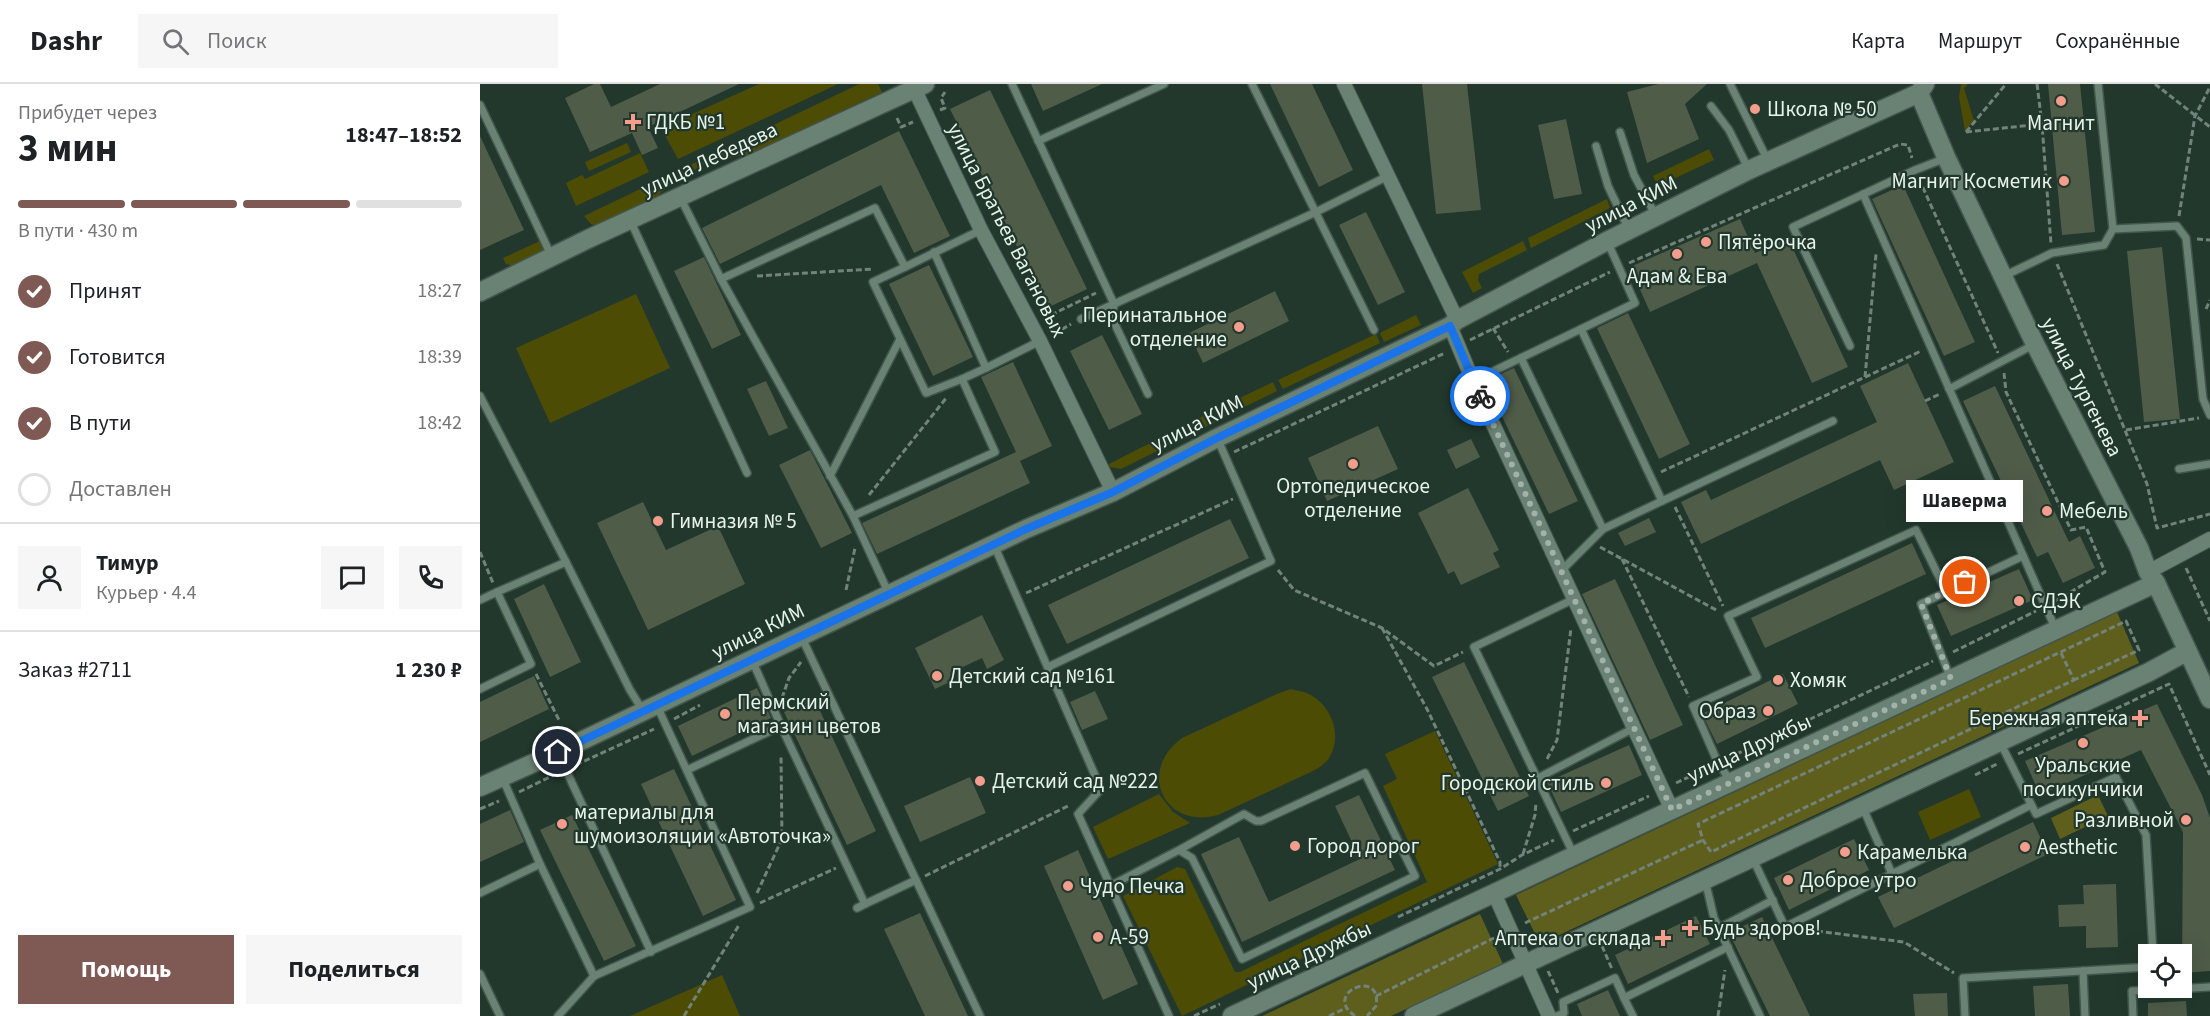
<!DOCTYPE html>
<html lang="ru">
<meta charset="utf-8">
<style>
body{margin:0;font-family:"Source Sans 3",sans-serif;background:#f6f6f6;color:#202124;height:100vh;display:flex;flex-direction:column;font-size:22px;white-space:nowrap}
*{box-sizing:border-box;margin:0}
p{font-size:20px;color:#757577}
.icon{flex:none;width:33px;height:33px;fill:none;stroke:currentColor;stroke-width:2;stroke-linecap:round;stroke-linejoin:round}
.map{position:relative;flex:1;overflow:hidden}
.side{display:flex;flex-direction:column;background:#fff;width:480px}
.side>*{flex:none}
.fabs{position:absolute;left:1658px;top:860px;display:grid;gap:12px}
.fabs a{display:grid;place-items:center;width:54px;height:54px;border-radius:0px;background:#fff;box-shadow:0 6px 24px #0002;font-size:30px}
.pin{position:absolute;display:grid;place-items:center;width:51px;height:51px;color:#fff;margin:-26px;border:3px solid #fff;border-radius:50%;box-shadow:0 2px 6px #0007}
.courier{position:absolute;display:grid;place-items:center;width:60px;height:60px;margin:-30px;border:4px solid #1a73e8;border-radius:50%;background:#fff;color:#222;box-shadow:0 2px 8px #0007}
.bubble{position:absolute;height:42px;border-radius:0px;background:#fff;box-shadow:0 6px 24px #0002;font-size:20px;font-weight:700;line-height:42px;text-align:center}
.summary em{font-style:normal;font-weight:700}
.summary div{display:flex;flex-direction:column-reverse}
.summary{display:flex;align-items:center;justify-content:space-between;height:102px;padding:0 18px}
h1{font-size:39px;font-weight:700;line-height:45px}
.bar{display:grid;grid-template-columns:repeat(4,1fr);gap:9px 6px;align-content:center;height:72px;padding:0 18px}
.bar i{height:8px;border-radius:4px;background:#e0e0e0}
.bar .selected{background:#7f5953}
.bar p{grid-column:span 4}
.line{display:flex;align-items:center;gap:15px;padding:0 18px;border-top:2px solid #e0e0e0}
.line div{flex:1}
.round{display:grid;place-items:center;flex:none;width:63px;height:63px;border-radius:0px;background:#f6f6f6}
ol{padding:0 18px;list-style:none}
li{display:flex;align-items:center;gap:18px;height:66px}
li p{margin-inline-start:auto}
li .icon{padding:6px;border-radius:50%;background:#7f5953;color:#fff;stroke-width:4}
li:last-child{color:#757577}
li i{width:33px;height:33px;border:3px solid #e0e0e0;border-radius:50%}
.cta{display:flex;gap:12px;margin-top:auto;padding:12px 18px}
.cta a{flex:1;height:69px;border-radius:0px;background:#7f5953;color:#fff;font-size:24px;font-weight:700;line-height:69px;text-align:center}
.cta a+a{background:#f6f6f6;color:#202124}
header{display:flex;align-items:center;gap:36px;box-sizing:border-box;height:84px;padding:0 30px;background:#fff;border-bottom:2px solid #e0e0e0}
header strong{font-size:28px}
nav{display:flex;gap:33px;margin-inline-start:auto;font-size:21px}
.search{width:420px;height:54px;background:#f6f6f6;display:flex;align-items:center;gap:15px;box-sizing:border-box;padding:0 21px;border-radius:0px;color:#757577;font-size:22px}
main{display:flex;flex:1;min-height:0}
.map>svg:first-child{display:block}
.green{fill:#4d4c04}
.forest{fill:#5f5f1d}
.building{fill:#4f5c48}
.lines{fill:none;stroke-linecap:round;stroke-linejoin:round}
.lane-casing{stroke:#43564d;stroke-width:10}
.street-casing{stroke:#43564d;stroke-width:16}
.secondary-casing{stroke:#43564d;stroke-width:21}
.path{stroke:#71837a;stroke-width:3;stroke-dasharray:6 3;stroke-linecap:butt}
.lane{stroke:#6a8274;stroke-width:7}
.street{stroke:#6a8274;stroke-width:14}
.secondary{stroke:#6a8274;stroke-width:18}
.done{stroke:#a2b2a9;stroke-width:6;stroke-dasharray:0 10.8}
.route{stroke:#1a73e8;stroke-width:8}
.poi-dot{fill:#f49d8c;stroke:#22382d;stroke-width:2}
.labels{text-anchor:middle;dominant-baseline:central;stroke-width:4.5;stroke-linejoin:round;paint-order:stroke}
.poi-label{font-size:21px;fill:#e7f4ec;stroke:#22382d;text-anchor:start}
.street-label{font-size:21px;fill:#e7f4ec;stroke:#22382d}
</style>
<header>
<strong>Dashr</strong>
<div class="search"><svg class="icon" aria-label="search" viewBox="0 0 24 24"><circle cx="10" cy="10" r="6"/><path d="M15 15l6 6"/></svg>Поиск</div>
<nav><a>Карта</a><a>Маршрут</a><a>Сохранённые</a></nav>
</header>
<main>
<section class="side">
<div class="summary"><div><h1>3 мин</h1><p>Прибудет через</p></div><em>18:47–18:52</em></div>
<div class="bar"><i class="selected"></i><i class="selected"></i><i class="selected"></i><i></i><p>В пути · 430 m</p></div>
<ol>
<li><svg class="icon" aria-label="check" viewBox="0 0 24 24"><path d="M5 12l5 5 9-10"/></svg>Принят<p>18:27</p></li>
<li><svg class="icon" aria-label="check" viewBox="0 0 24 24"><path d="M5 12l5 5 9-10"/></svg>Готовится<p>18:39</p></li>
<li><svg class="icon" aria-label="check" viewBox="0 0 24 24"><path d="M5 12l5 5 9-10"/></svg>В пути<p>18:42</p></li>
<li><i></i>Доставлен</li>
</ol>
<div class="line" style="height:108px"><a class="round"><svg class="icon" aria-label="person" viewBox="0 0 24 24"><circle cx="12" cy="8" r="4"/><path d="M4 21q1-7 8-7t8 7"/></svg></a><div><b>Тимур</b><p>Курьер · 4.4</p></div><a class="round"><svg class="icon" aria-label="chat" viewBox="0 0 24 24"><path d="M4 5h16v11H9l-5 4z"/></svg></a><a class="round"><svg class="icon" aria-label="phone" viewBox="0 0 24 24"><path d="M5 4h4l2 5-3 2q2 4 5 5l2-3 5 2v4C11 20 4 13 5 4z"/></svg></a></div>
<div class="line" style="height:78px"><div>Заказ #2711</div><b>1 230 ₽</b></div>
<div class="cta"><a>Помощь</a><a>Поделиться</a></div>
</section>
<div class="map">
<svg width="1730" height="932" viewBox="0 0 1730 932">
<rect width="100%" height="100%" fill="#22382d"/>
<g class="green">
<polygon points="279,0 358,0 198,75 181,44"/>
<polygon points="379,0 398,0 402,8 270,70 230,78 200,93 177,112 117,142 111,140 104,132"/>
<polygon points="1481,0 1488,0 1484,4 1494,37 1485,47 1479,13"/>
<polygon points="147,59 151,68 109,87 105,78"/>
<polygon points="1229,65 1234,76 1178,102 1173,92"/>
<polygon points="160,69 169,88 96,122 86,99 102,91 105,95"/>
<polygon points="1127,115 1130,124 1051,164 1048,154"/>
<polygon points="62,156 64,161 64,167 38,183 26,180 23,174"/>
<polygon points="1043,157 1047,166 999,190 998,196 1002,204 993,209 982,188"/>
<polygon points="156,210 190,284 70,339 36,264"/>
<polygon points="936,231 941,241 904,258 900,249"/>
<polygon points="896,250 900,259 803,305 798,296"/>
<polygon points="793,298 797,307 739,335 735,326"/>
<polygon points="731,328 735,338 641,385 630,383 629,380"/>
<path d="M811,605C817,607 824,607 829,610C852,622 863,652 849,674C846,679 840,683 835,686L738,731C685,746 656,688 702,654L797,610Z"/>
<polygon points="955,647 1018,780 702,932 643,812 697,783 705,785 755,888 760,888 947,798 903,702 917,695 905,670"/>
<polygon points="1489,705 1501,733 1450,756 1438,728"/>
<polygon points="679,710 693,728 710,739 628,775 613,743"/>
<polygon points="242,891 260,932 150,932"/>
</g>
<g class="forest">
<polygon points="1637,528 1659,579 1060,860 1036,811"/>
<polygon points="1618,711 1628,732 1580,755 1571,734"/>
<polygon points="1000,830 1023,880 911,932 782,932"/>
</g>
<g class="building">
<polygon points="114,0 120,0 131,23 180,0 259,0 168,43 178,64 162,71 152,49 110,68 85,14"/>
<polygon points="551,0 622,0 563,27"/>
<polygon points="790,0 832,0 873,86 839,103"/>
<polygon points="942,0 987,0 1001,126 956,130"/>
<polygon points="1178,0 1227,0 1205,20 1219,55 1167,79 1147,8"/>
<polygon points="1568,0 1600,0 1615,148 1582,151"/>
<polygon points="510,6 607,205 567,224 470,25"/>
<polygon points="1086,35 1102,110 1074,115 1058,41"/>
<polygon points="419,47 470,152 434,169 401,101 240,180 222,144"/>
<polygon points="0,52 44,146 0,166"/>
<polygon points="1423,101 1495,258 1464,272 1392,115"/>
<polygon points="886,128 925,208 898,221 859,141"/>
<polygon points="1260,135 1275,169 1308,154 1368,283 1332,299 1277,179 1170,228 1150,183"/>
<polygon points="1682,163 1700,335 1664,338 1647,167"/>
<polygon points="224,173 261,251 232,265 194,187"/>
<polygon points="449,181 493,273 453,292 409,200"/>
<polygon points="795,207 809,237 723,279 709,249"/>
<polygon points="1148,229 1210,360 1179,375 1117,244"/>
<polygon points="622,251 662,330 629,346 590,267"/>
<polygon points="533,278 572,362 540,377 550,399 397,470 382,439 536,368 501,293"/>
<polygon points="1428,279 1474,378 1414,406 1400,376 1221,460 1201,418 1226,406 1231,416 1397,338 1380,302"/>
<polygon points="1034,284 1098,417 1069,430 1005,297"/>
<polygon points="286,297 308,344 289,352 267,305"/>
<polygon points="1515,302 1589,458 1600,452 1615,484 1583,499 1568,468 1557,473 1483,317"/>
<polygon points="898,342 918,385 847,417 828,374"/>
<polygon points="991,355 1000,373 976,385 967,366"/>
<polygon points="330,366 372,449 341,464 299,381"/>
<polygon points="988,404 1019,466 1013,469 1020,483 981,501 974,487 968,490 938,429"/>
<polygon points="163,418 186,466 238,442 265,500 168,546 117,439"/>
<polygon points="1169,434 1176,448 1145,462 1138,449"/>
<polygon points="750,435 769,474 587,560 568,521"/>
<polygon points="1432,459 1446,490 1285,564 1271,534"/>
<polygon points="1539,485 1553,516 1471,552 1457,521"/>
<polygon points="1135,495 1203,641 1170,656 1102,510"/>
<polygon points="64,500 101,578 70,593 34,515"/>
<polygon points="502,531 524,576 507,585 502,574 470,589 474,596 455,605 435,564"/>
<polygon points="984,578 1049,712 1018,727 952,593"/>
<polygon points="1303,590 1318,620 1237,660 1222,630"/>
<polygon points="54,592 69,625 0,658 0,618"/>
<polygon points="277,604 291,634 212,672 198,642"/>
<polygon points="615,607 628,635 602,646 590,618"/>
<polygon points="334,614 396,747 367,761 304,628"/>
<polygon points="1677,620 1722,711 1730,734 1730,887 1702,889 1703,748 1661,666 1560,711 1545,677"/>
<polygon points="1149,661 1162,691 1081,728 1067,698"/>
<polygon points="194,685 256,816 223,832 161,700"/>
<polygon points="490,693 506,729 440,758 424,722"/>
<polygon points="879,711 915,786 762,858 721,770 759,753 789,818 880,775 855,722"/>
<polygon points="30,726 44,758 0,778 0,740"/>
<polygon points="92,731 156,862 124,877 60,746"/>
<polygon points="1553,738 1568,770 1414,844 1398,813"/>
<polygon points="1374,755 1389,786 1309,826 1294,794"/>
<polygon points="598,766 658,900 623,916 564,782"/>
<polygon points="1636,800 1638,863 1606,864 1606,842 1579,843 1578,821 1604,820 1603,801"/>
<polygon points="440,829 488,932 445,932 404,845"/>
<polygon points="1216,832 1230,860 1148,900 1135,871"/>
<polygon points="1282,833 1330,932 1290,932 1249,849"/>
<polygon points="1588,900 1590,932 1555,932 1553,902"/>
<polygon points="1128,906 1140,932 1102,932 1097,920"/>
<polygon points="1467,909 1468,932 1435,932 1433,910"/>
<polygon points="1706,917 1707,932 1668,932 1668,919"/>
</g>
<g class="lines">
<g class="lane-casing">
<g id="lane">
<polyline points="532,0 634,220 632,234 668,310"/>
<polyline points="772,0 894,246"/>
<polyline points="1250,0 1288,77"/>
<polyline points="1618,0 1633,145"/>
<polyline points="0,21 71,171"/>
<polyline points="1231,22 1249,46 1268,84"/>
<polyline points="1140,48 1154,91 1176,132"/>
<polyline points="558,57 684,0"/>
<polyline points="1116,62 1128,102 1149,146"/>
<polyline points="1383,110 1576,546"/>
<polyline points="200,113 241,195 395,124 425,183 501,146"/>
<polyline points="150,136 267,389"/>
<polyline points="454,168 506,284 560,257"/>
<polyline points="425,183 393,198 446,309 482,295"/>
<polyline points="1524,192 1572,169 1624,161 1633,145 1697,142 1706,154 1723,315 1730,331"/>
<polyline points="241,195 373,432 409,510"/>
<polyline points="601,235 834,129 908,92"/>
<polyline points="1370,262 1313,143 1435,86 1466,74"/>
<polyline points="1041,274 1123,445"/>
<polyline points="993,297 1155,219 1128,159"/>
<polyline points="1469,305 1555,260"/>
<polyline points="0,312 86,478 150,606 163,627"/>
<polyline points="1699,385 1730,380"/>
<polyline points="350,392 420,255"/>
<polyline points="1182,417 1353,337"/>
<polyline points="373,432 515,368 482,295 506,284"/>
<polyline points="514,461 621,705 598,730 689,932"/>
<polyline points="1081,487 1123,445 1182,417 1101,245"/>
<polyline points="0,516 17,508"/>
<polyline points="322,554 500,932"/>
<polyline points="272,576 301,642"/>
<polyline points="568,583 791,477 738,356"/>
<polyline points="1471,595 1441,520 1543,472"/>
<polyline points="0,605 51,580 17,508 86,478"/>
<polyline points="1521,660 1556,730 1636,693 1666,751 1673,870"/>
<polyline points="78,669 171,868"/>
<polyline points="207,686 301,642 385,820 436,796"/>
<polyline points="1058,694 1154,644"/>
<polyline points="1250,696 1238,679 1213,622 1277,593 1248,532 1436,446 1466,507"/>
<polyline points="1383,724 1412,790"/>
<polyline points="1094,771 994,563 1094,515"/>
<polyline points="1273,775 1305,843 1551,721"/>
<polyline points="60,780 114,892"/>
<polyline points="1225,796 1234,834 1280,932"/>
<polyline points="630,802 699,766 712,774 762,875 935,792 885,689 781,737 776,737 764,730 699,766"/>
<polyline points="0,809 60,780 22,693"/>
<polyline points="377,824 385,820"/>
<polyline points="1239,844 1293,816"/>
<polyline points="1603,887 1605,932"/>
<polyline points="0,890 20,932"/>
<polyline points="1675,903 1676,906 1730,903"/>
<polyline points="78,932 114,892 270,823 177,622"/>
<polyline points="1077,932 1084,929 1083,918 1135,894 1144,914"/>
<polyline points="1153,932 1144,914 1248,863"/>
<polyline points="1485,932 1483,894 1668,883"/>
<polyline points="1653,932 1652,907 1676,906"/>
</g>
</g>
<g class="street-casing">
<g id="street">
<polyline points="432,0 501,146 560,257 633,408"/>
<polyline points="864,0 977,236"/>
<polyline points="970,242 993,297 1192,726"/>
<polyline points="1668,488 1730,455"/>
<polyline points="1014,809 1069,932"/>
</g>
</g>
<g class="secondary-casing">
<g id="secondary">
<polyline points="1439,9 1466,73 1555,260 1659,464 1668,488 1676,499 1730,615"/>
<polyline points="0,208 108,155 445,0"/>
<polyline points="0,703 78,668 546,445 633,408 737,354 970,242 977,236 1127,157 1269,86 1439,9 1445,0"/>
<polyline points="752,932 1676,499"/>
<polyline points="934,932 1669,588 1706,568"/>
</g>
</g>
<g class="path">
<polyline points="1557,0 1562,40 1571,160"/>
<polyline points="1675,0 1730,43"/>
<polyline points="460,26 465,24 461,14 465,8"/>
<polyline points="417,34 421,43 433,38"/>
<polyline points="1486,48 1562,40"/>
<polyline points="1486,48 1526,0"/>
<polyline points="1439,95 1518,269"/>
<polyline points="1699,132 1715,32 1730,3"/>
<polyline points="1717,155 1730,156"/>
<polyline points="1149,179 1420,60 1428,61 1432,74"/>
<polyline points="1577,180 1667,400 1677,444 1730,430"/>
<polyline points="277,192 393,185"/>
<polyline points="1726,225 1730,216"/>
<polyline points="567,239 571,231 616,209"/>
<polyline points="1013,244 1028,268"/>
<polyline points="574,250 591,240"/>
<polyline points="990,256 1130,188"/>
<polyline points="1524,289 1526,308 1591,446 1606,443 1625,488 1575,517"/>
<polyline points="1385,293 1396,170"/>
<polyline points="1445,317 1460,310"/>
<polyline points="1646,346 1719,334"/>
<polyline points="754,368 965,269"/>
<polyline points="1181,388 1441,267"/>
<polyline points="389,411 467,313"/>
<polyline points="1195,423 1243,522"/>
<polyline points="1120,463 1238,527"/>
<polyline points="0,468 13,499"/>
<polyline points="1142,475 1209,613"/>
<polyline points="1706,484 1730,537"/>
<polyline points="798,486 814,506 902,544 954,582 983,568"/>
<polyline points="366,506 375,464"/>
<polyline points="546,509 753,415"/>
<polyline points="902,544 947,625 1020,778 1020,785"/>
<polyline points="1473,568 1556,527"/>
<polyline points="1581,569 1594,596 1231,768 1223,756 1218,740 1646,537 1659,566 1594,596"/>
<polyline points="56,590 79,636"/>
<polyline points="302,614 309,594 321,578"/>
<polyline points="194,635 220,621"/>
<polyline points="1538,670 1689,600 1730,691"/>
<polyline points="1248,674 1453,577"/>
<polyline points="1067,675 1077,656 1091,544"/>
<polyline points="96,681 174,645"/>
<polyline points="1495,691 1519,679"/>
<polyline points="1196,699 1228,684"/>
<polyline points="39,708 76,690"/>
<polyline points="0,725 19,717"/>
<polyline points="1093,747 1169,712"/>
<polyline points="1043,770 1055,731 1056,718"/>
<polyline points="445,792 590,721"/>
<polyline points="277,809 302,755 301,671"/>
<polyline points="280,819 356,784"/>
<polyline points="918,833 1020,785 1042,771 1074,756"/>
<polyline points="1045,839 1223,756"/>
<polyline points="1328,846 1424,858 1474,889"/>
<polyline points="1122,862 1132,885"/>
<polyline points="1068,887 1078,909"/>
<polyline points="896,912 1014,854"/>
<polyline points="204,932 259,841"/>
<polyline points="714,932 740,920"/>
<polyline points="849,932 866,924"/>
<path d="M875,932C841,909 903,883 896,922L887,932"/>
<polyline points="1238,932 1245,886"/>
</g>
<use href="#lane" class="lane"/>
<use href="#street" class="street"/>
<use href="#secondary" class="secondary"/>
</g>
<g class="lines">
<polyline class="done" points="1000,312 1192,726 1471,595 1441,520 1485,498"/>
<polyline class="route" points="78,668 546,445 633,408 737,354 970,242 1000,312"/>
</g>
<g class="poi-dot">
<circle cx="1581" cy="17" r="6"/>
<circle cx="1275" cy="25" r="6"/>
<path d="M150 29h6v6h6v6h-6v6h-6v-6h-6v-6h6z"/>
<circle cx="1584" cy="97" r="6"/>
<circle cx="1226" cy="158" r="6"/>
<circle cx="1197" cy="170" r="6"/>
<circle cx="759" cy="243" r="6"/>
<circle cx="873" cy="380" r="6"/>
<circle cx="1567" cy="427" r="6"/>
<circle cx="178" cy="437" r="6"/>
<circle cx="1539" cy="517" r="6"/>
<circle cx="457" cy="592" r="6"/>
<circle cx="1298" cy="596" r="6"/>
<circle cx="1288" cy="627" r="6"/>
<circle cx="245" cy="630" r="6"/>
<path d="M1657 625h6v6h6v6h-6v6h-6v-6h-6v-6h6z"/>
<circle cx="1603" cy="659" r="6"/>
<circle cx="500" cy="697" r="6"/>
<circle cx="1126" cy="699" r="6"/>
<circle cx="1706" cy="736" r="6"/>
<circle cx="82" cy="740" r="6"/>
<circle cx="815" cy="762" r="6"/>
<circle cx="1545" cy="763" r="6"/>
<circle cx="1365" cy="768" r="6"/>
<circle cx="1308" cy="796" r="6"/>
<circle cx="588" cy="802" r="6"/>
<path d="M1207 835h6v6h6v6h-6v6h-6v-6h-6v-6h6z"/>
<circle cx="618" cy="853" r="6"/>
<path d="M1180 845h6v6h6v6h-6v6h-6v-6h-6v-6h6z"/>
</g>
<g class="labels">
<g class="poi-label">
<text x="1287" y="25">Школа № 50</text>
<text x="166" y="38">ГДКБ №1</text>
<text x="1581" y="39" text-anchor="middle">Магнит</text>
<text x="1572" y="97" text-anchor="end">Магнит Косметик</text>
<text x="1238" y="158">Пятёрочка</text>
<text x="1197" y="192" text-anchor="middle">Адам &amp; Ева</text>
<text x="747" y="231" text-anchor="end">Перинатальное<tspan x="747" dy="24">отделение</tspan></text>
<text x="873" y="402" text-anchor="middle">Ортопедическое<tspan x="873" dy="24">отделение</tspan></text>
<text x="1579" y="427">Мебель</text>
<text x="190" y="437">Гимназия № 5</text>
<text x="1551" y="517">СДЭК</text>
<text x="469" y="592">Детский сад №161</text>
<text x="1310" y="596">Хомяк</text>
<text x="257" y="618">Пермский<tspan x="257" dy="24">магазин цветов</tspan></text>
<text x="1276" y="627" text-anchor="end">Образ</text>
<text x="1648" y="634" text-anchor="end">Бережная аптека</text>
<text x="1603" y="681" text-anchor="middle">Уральские<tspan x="1603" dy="24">посикунчики</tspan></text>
<text x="512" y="697">Детский сад №222</text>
<text x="1114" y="699" text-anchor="end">Городской стиль</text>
<text x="94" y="728">материалы для<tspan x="94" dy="24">шумоизоляции «Автоточка»</tspan></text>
<text x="1694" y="736" text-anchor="end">Разливной</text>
<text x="827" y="762">Город дорог</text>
<text x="1557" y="763">Aesthetic</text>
<text x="1377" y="768">Карамелька</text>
<text x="1320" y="796">Доброе утро</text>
<text x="600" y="802">Чудо Печка</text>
<text x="1222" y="844">Будь здоров!</text>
<text x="630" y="853">А-59</text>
<text x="1171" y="854" text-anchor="end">Аптека от склада</text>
</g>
<g class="street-label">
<text transform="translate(229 75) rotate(-25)">улица Лебедева</text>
<text transform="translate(1151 120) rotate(-27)">улица КИМ</text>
<text transform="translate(527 146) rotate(63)">улица Братьев Вагановых</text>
<text transform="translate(1602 303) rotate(63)">улица Тургенева</text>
<text transform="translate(717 339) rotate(-27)">улица КИМ</text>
<text transform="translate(278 547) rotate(-26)">улица КИМ</text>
<text transform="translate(1269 664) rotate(-25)">улица Дружбы</text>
<text transform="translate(829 871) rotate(-25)">улица Дружбы</text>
</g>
</g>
</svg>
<div class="fabs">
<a><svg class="icon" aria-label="locate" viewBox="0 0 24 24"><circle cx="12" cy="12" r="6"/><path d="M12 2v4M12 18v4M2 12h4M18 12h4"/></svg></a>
</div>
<div class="pin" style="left:1485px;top:498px;background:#ea580c"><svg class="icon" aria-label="bag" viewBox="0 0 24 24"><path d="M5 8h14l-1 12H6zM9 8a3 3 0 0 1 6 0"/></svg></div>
<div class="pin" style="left:78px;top:668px;background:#1f2937"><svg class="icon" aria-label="home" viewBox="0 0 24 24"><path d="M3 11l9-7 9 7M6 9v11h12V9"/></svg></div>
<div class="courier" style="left:1000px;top:312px"><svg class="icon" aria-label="bike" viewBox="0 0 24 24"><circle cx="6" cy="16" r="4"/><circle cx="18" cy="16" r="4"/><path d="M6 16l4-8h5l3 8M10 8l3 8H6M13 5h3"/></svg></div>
<div class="bubble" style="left:1426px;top:396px;width:117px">Шаверма</div>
</div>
</main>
